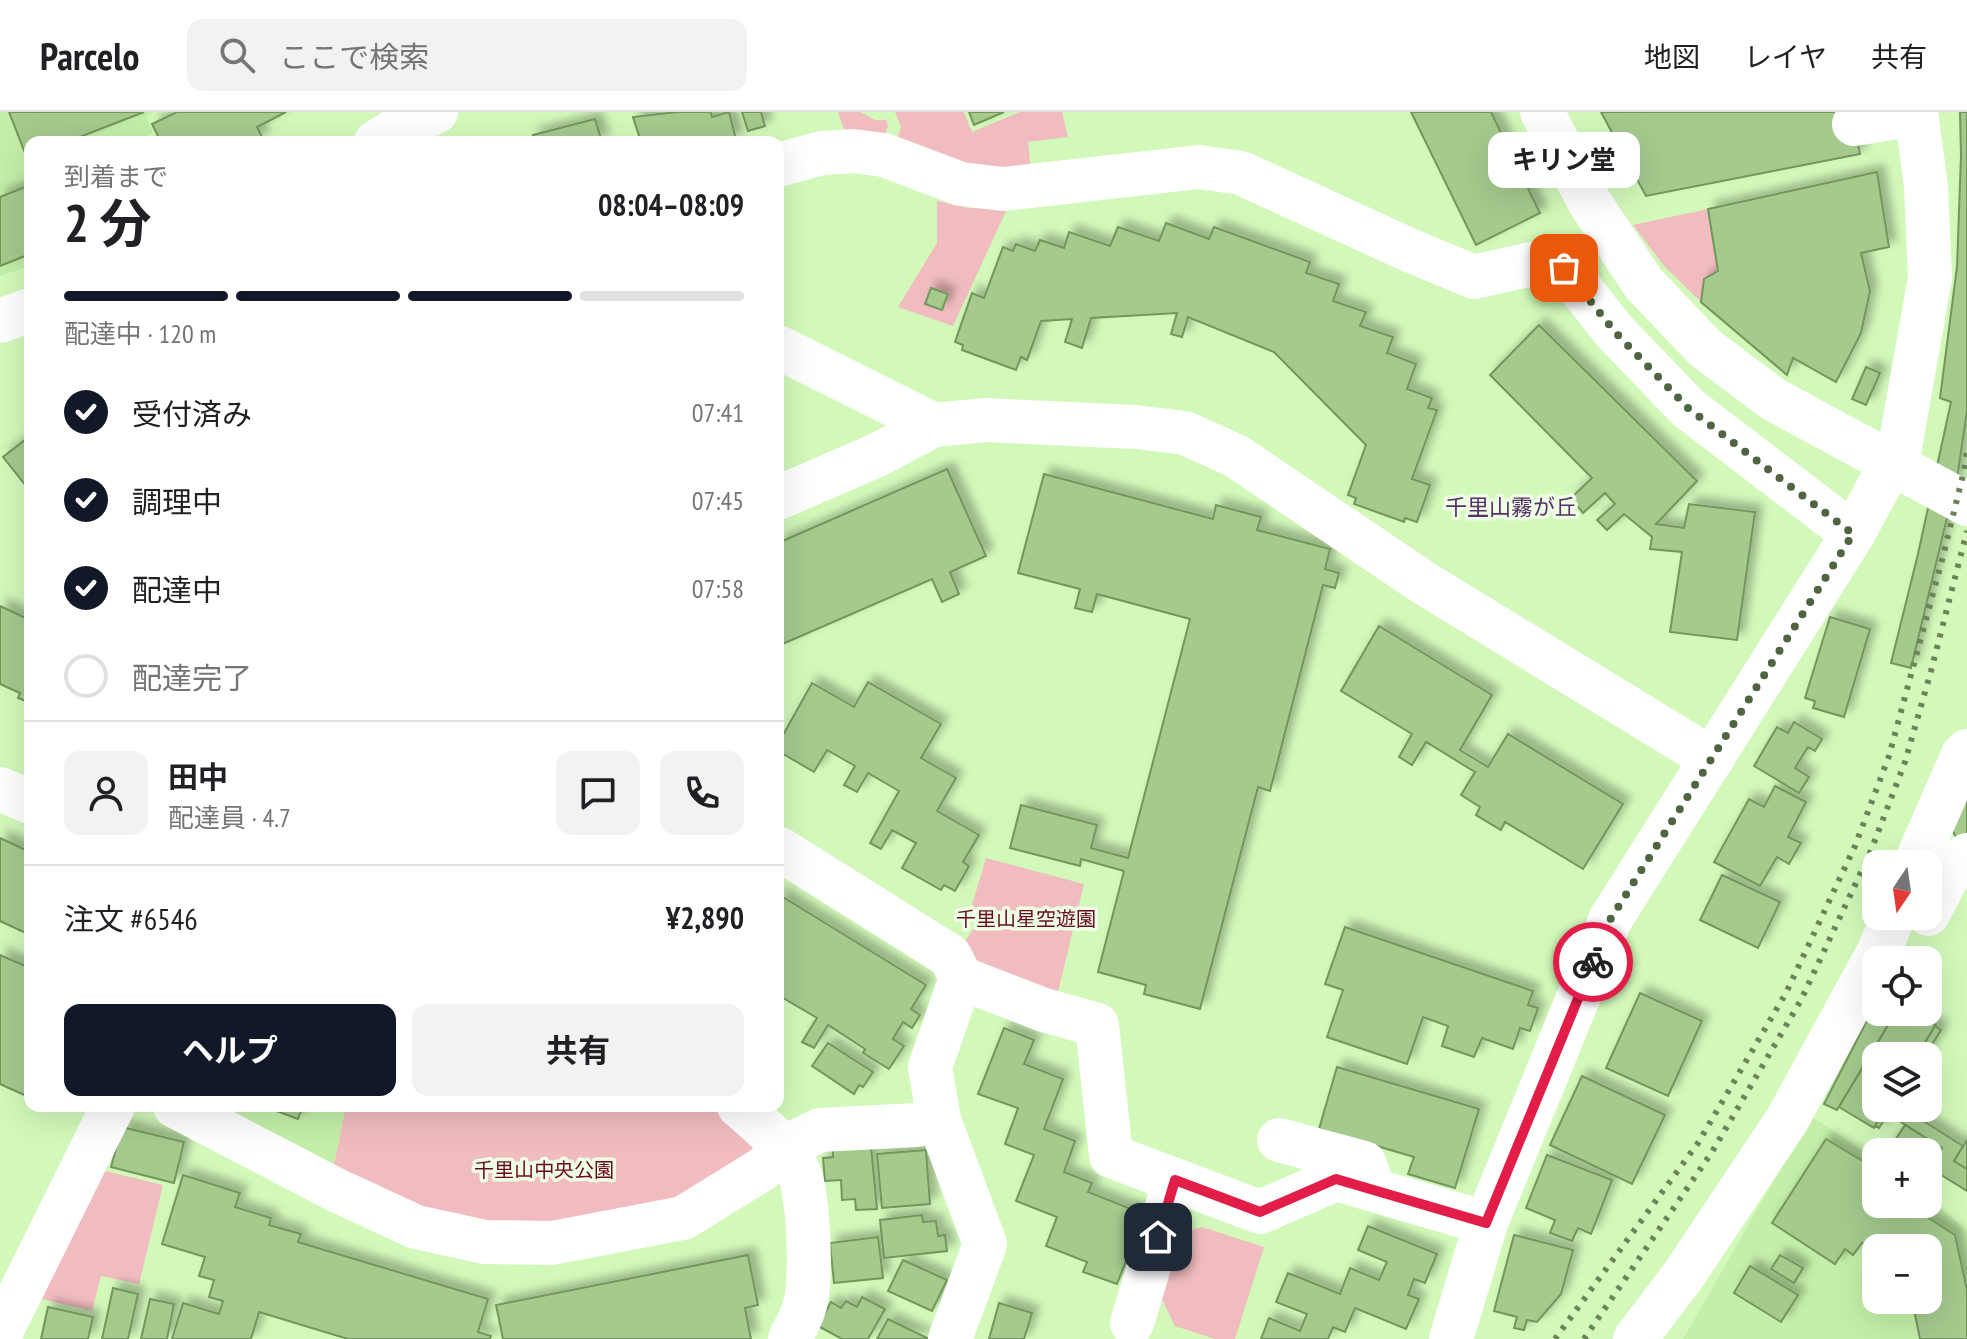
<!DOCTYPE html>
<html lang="ja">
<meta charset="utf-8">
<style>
body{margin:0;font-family:"PT Sans Narrow","Noto Sans JP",sans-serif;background:#f2f2f2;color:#202124;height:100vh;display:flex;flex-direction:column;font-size:30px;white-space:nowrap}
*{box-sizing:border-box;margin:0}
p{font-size:26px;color:#757577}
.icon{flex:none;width:44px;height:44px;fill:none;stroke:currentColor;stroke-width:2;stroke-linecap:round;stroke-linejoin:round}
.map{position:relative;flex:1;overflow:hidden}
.drawer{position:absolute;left:24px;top:24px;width:760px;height:976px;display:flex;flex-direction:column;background:#fff;border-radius:16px;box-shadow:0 8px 32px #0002}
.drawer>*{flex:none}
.needle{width:52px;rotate:193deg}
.tools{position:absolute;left:1862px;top:738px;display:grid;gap:16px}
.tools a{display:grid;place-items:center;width:80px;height:80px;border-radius:16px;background:#fff;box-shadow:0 8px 32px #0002;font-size:40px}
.pin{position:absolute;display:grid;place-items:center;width:68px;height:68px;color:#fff;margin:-34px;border-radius:16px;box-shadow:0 4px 12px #0006}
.courier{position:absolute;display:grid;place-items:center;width:80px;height:80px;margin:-40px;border:6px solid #e11d48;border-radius:50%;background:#fff;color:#222;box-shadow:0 2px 10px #0007}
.bubble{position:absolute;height:56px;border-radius:16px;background:#fff;box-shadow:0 8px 32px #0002;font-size:26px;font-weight:700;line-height:56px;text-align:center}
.headline em{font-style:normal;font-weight:700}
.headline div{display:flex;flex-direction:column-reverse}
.headline{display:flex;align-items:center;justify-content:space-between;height:136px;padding:0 40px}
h1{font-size:52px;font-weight:700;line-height:60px}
.bar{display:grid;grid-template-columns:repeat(4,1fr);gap:12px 8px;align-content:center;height:96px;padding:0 40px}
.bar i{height:10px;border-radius:6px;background:#e0e0e0}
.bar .active{background:#111827}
.bar p{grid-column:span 4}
.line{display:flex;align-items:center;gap:20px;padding:0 40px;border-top:2px solid #e0e0e0}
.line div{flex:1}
.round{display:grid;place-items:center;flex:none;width:84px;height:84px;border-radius:16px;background:#f2f2f2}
ol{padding:0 40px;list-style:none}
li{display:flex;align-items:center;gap:24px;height:88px}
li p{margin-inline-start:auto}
li .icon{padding:8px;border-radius:50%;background:#111827;color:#fff;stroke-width:4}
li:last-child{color:#757577}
li i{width:44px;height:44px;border:4px solid #e0e0e0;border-radius:50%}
.action{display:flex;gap:16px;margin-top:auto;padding:16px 40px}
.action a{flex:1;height:92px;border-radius:16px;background:#111827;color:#fff;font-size:32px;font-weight:700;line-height:92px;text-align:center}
.action a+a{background:#f2f2f2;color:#202124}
header{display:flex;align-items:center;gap:48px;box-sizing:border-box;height:112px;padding:0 40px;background:#fff;border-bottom:2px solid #e0e0e0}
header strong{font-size:38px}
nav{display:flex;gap:44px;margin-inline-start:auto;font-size:28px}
.search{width:560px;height:72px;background:#f2f2f2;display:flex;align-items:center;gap:20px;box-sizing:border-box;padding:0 28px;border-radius:16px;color:#757577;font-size:30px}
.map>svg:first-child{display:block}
.built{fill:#c4efa9;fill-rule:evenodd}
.green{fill:#f1bcc0}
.building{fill:#a4ca8d;stroke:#72965b;stroke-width:2;filter:url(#shadow)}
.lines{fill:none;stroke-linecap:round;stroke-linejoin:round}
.minor{stroke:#fff;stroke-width:44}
.rail{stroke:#6a835a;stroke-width:6;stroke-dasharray:4 8;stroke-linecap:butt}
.done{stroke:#4f6542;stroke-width:8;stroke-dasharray:0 14.4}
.route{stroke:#e11d48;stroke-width:10}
.labels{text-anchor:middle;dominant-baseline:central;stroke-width:7;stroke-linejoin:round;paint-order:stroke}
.park-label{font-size:20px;fill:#680823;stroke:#eefee5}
.neighbourhood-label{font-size:22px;fill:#563068;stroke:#eefee5}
</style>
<header>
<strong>Parcelo</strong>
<div class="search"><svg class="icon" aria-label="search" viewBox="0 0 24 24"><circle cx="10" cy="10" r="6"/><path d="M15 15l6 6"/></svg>ここで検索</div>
<nav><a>地図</a><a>レイヤ</a><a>共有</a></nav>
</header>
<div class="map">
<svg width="1967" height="1227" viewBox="0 0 1967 1227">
<defs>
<filter id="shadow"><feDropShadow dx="7" dy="-7" stdDeviation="4" flood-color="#0004"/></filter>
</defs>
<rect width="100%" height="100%" fill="#d2f9ba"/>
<g class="built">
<polygon points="0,0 153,0 146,4 153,21 130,30 30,30 30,154 0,164"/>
<polygon points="201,994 346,994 332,1063"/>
<path d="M1811,1004L1876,1048V1092H1928V1085L1967,1119V1227H1683ZM1876,1136H1928V1188H1876Z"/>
</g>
<g class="green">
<polygon points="838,0 860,0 875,8 886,8 888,14 883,27 845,20"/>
<polygon points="895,0 964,0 972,20 1020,0 1062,0 1068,25 1028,30 1031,58 962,56 896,31 901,15"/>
<polygon points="937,89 969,96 1007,97 953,214 898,195 937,131"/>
<polygon points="1708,97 1718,159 1704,167 1701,190 1664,154 1633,113"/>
<polygon points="986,746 1084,772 1057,884 957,840 978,811 972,793"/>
<polygon points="346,994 712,994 756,1034 680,1099 488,1119 332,1063"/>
<polygon points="101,1058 163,1073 139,1172 101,1164 92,1199 42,1187"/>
<polygon points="1202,1115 1264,1135 1235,1227 1215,1227 1175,1214 1160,1183 1179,1122"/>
</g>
<g class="building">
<polygon points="9,0 144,0 67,30 30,30 30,44 27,46"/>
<polygon points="177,0 286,0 257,15 262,25 251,30 161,30 152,12"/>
<polygon points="677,0 711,0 712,5 729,0 736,27 725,30 641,30 633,5"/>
<polygon points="742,0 761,0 765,14 748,19"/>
<polygon points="969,0 1004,0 974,13"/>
<polygon points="1411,0 1491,0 1540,101 1476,133"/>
<polygon points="1601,0 1852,0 1860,42 1646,84"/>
<polygon points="1960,0 1967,0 1967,299 1958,360 1911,556 1891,551 1918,442 1951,290 1940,286 1957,155 1961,44"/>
<polygon points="595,7 602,30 535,30 533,23"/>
<polygon points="1877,60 1889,135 1861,141 1870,179 1861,221 1836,270 1793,246 1787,263 1701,190 1704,167 1718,159 1708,97"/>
<polygon points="30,73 30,142 0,154 0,85"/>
<polygon points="1166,111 1209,127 1214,115 1310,150 1306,161 1339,172 1333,189 1366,200 1360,214 1393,225 1387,241 1416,252 1407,277 1432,286 1428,296 1437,298 1412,367 1430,373 1417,410 1405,406 1404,410 1354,392 1356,386 1348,383 1366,333 1274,240 1188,205 1182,225 1171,222 1177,201 1091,206 1082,236 1065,230 1072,207 1041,209 1027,248 1021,245 1016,258 962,238 963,233 955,230 972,181 984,186 1003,135 1013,139 1016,132 1035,139 1040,128 1064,136 1069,120 1110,134 1118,115 1159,129"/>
<polygon points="931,176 948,182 942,198 925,192"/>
<polygon points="1539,213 1697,369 1656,412 1684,416 1689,392 1755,400 1737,528 1670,520 1682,440 1650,437 1652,425 1624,402 1607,418 1597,408 1615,392 1605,381 1583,401 1571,386 1592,366 1490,263"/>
<polygon points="1866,255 1880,261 1866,293 1852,287"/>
<polygon points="30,324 30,379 3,345"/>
<polygon points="947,357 986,444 950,460 959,482 942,490 932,467 778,534 778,431"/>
<polygon points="1044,362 1213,407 1216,393 1261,405 1257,418 1330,437 1325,457 1339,461 1335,476 1323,473 1270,679 1258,675 1200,897 1144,882 1146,873 1098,860 1124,759 1081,747 1080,754 1010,736 1021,693 1097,713 1091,736 1128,746 1190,507 1097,482 1092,500 1075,496 1080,477 1018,461"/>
<polygon points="0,494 30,508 30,591 18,586 20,581 0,572"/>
<polygon points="1830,505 1870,517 1844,605 1813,596 1815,589 1805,586"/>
<polygon points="1379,514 1492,583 1460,638 1488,655 1508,622 1623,692 1583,757 1505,710 1501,718 1476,703 1480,695 1461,683 1475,660 1426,630 1412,653 1399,645 1412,622 1341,579"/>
<polygon points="868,570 941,612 921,646 956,666 937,699 979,723 963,750 969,754 955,779 944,773 941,778 902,756 916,731 892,718 881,737 870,731 899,679 868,661 857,680 844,673 855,654 827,638 814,660 778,639 778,632 812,571 854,595"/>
<polygon points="1794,610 1822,627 1815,639 1808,635 1795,656 1809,665 1799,681 1754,654 1777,615 1788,621"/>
<polygon points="1775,674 1806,690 1788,725 1801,731 1789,752 1777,745 1760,774 1714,750 1749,687 1764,695"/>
<polygon points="1967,686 1967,723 1958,729 1951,716"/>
<polygon points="0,726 30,740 30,823 0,809"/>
<polygon points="1722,763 1780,790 1758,836 1700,808"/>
<polygon points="778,782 926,873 911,897 920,903 912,916 903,910 893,927 904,934 889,957 863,941 865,937 828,913 814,936 802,930 817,906 778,883"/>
<polygon points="1345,815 1533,879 1528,893 1538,896 1530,919 1520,916 1513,937 1482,926 1474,945 1442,934 1448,914 1423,905 1407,952 1327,925 1343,878 1325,872"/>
<polygon points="0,843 30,856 30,969 24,983 0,972"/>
<polygon points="1640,881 1702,909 1668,984 1606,956"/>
<polygon points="1876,891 1876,900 1896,900 1837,998 1824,992"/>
<polygon points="1896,900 1914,900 1936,913 1917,944 1876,944 1876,996 1886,996 1874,1016 1839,995"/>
<polygon points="1935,914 1941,918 1925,944 1917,944"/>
<polygon points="1004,916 1034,928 1024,952 1063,967 1044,1017 1075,1029 1064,1060 1092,1071 1088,1080 1144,1102 1117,1172 1083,1160 1087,1150 1046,1134 1057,1105 1016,1089 1034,1043 1005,1032 1018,996 978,982"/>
<polygon points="828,931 873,960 863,975 859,973 854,982 812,954"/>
<polygon points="1337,955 1479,997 1455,1076 1408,1062 1414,1045 1319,1017"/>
<polygon points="1582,964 1665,1003 1632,1072 1550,1033"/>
<polygon points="263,994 303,994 298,1007"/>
<polygon points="1886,996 1903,996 1963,1034 1954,1049 1967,1057 1967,1079 1930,1056 1942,1036 1888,1002 1879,1016 1875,1014"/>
<polygon points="1905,1013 1942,1036 1928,1058 1928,1040 1887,1040"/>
<polygon points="122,1015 184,1030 174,1071 111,1055"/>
<polygon points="1826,1027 1876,1057 1876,1092 1907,1092 1955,1123 1967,1178 1967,1227 1920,1227 1912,1188 1928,1188 1928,1136 1876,1136 1876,1141 1862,1131 1853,1143 1845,1137 1835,1152 1772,1111"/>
<polygon points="1967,1028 1967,1057 1954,1049"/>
<polygon points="871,1034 877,1097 856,1098 855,1087 842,1088 841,1068 825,1069 823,1046 833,1045 833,1037"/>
<polygon points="926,1038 930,1092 882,1096 877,1042"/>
<polygon points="1547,1043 1612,1068 1591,1122 1578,1116 1572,1129 1550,1121 1555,1108 1526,1096"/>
<polygon points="183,1063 240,1081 235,1095 271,1106 269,1113 301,1122 298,1130 488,1187 478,1220 491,1224 490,1227 348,1227 259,1200 251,1227 172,1227 183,1191 219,1202 223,1189 209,1185 214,1168 199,1164 205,1145 162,1132"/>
<polygon points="922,1103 923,1110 936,1109 938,1124 945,1123 947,1139 884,1146 880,1108"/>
<polygon points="1368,1114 1437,1142 1425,1171 1414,1167 1408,1183 1419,1187 1406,1217 1355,1196 1345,1220 1333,1215 1328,1227 1261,1227 1269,1206 1300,1219 1307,1202 1276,1190 1288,1161 1340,1182 1350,1156 1379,1168 1387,1150 1358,1138"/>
<polygon points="1514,1123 1573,1138 1561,1182 1537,1210 1527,1208 1524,1218 1514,1216 1517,1205 1494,1199"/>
<polygon points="878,1125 883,1166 834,1171 830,1131"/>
<polygon points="748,1143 758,1193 745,1196 751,1227 503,1227 496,1193"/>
<polygon points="1780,1143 1803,1156 1794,1171 1771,1157"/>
<polygon points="903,1148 947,1168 932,1199 888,1179"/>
<polygon points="1750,1154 1798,1183 1781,1210 1734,1181"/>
<polygon points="113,1176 138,1182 128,1227 102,1227"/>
<polygon points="862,1185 885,1197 868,1227 842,1227 818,1214 831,1190 841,1196 846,1189 857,1195"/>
<polygon points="150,1187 174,1192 167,1227 141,1227"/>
<polygon points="999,1191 1032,1201 1024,1227 989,1227"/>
<polygon points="48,1195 93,1205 88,1227 41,1227"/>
<polygon points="888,1207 927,1226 927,1227 877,1227"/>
</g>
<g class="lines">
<g class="minor">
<polyline points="1542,0 1590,91 1644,172 1705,236 1773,287 1967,392"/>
<polyline points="1854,12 1916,2"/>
<polyline points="376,30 402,14 436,0"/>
<polyline points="778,53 822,41 853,39 884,43 961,72 1003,77 1199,55 1241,61 1409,138 1474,165 1532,152 1564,156 1615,220 1688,296 1853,422"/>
<polyline points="0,209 30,198"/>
<polyline points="778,235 934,313"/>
<polyline points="778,386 875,344 934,313 986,308 1136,315 1185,321 1236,344 1424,471 1712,647"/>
<polyline points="0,677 30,690"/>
<polyline points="778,736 950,844 961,866 1044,898 1097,913 1111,1044 1260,1100 1336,1067 1486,1111"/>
<polyline points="1915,752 1963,643 1967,639"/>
<polyline points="1928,802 1954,752 1967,743"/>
<polyline points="175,994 336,1078 416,1115 485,1130 552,1131 683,1106 761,1058 799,1028 820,1018 917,1013 939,1008 985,1132 950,1227"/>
<path d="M739,994C761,1013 784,1032 798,1058C809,1080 812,1169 805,1193C802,1205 795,1216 790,1227"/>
<polyline points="939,1008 930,955 961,866"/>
<polyline points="1279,1028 1364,1051 1369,1064"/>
<polyline points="1132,1211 1175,1068"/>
<polyline points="0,1222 113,994"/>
<polyline points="1451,1227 1486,1111 1610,808 1853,422 1900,335 1930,166 1926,74 1916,0"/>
<polyline points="1635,1227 1683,1164 1787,1008 1878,841 1894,804"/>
</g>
<g class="rail">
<polyline points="1555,1227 1698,1031 1786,881 1855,734 1889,644 1942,448 1964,359 1967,339"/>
<polyline points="1584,1227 1712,1040 1801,888 1870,741 1905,650 1931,559 1967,419"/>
</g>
</g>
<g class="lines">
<polyline class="done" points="1564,156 1615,220 1688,296 1853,422 1610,808 1593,850"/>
<polyline class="route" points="1158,1125 1175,1068 1260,1100 1336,1067 1486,1111 1593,850"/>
</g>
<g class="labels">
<g class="park-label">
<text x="1026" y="807">千里山星空遊園</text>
<text x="544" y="1058">千里山中央公園</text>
</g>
<g class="neighbourhood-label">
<text x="1511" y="395">千里山霧が丘</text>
</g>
</g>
</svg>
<div class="tools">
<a><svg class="needle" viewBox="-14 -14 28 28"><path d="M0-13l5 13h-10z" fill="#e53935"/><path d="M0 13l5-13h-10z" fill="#757577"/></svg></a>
<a><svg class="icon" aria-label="locate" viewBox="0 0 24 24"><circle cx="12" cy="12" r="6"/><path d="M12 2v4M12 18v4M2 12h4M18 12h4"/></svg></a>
<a><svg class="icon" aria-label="layers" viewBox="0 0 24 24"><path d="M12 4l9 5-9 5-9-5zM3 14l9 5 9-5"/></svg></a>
<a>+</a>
<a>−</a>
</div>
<div class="pin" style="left:1564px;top:156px;background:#ea580c"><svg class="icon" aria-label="bag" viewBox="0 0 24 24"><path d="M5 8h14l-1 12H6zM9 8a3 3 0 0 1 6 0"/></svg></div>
<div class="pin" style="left:1158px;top:1125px;background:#1f2937"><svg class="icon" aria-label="home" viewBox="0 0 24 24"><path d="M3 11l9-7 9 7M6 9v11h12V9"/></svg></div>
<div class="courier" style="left:1593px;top:850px"><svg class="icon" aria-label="bike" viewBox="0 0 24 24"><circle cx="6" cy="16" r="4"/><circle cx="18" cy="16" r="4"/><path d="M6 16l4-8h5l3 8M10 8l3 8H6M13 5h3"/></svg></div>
<div class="bubble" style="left:1488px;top:20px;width:152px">キリン堂</div>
<section class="drawer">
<div class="headline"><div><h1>2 分</h1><p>到着まで</p></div><em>08:04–08:09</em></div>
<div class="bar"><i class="active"></i><i class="active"></i><i class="active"></i><i></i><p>配達中 · 120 m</p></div>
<ol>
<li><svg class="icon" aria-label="check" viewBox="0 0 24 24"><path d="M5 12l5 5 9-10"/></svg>受付済み<p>07:41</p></li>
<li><svg class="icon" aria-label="check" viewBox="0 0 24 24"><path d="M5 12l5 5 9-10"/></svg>調理中<p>07:45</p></li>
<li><svg class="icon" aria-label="check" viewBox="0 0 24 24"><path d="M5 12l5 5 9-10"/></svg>配達中<p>07:58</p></li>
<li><i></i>配達完了</li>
</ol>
<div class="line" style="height:144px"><a class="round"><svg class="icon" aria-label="person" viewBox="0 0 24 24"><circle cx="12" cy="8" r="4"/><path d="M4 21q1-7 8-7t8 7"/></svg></a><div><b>田中</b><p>配達員 · 4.7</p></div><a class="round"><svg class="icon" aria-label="chat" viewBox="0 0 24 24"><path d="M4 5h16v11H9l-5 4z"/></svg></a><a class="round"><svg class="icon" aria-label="phone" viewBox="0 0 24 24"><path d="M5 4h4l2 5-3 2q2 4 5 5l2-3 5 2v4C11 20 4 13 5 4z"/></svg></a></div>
<div class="line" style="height:104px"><div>注文 #6546</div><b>¥2,890</b></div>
<div class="action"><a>ヘルプ</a><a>共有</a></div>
</section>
</div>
